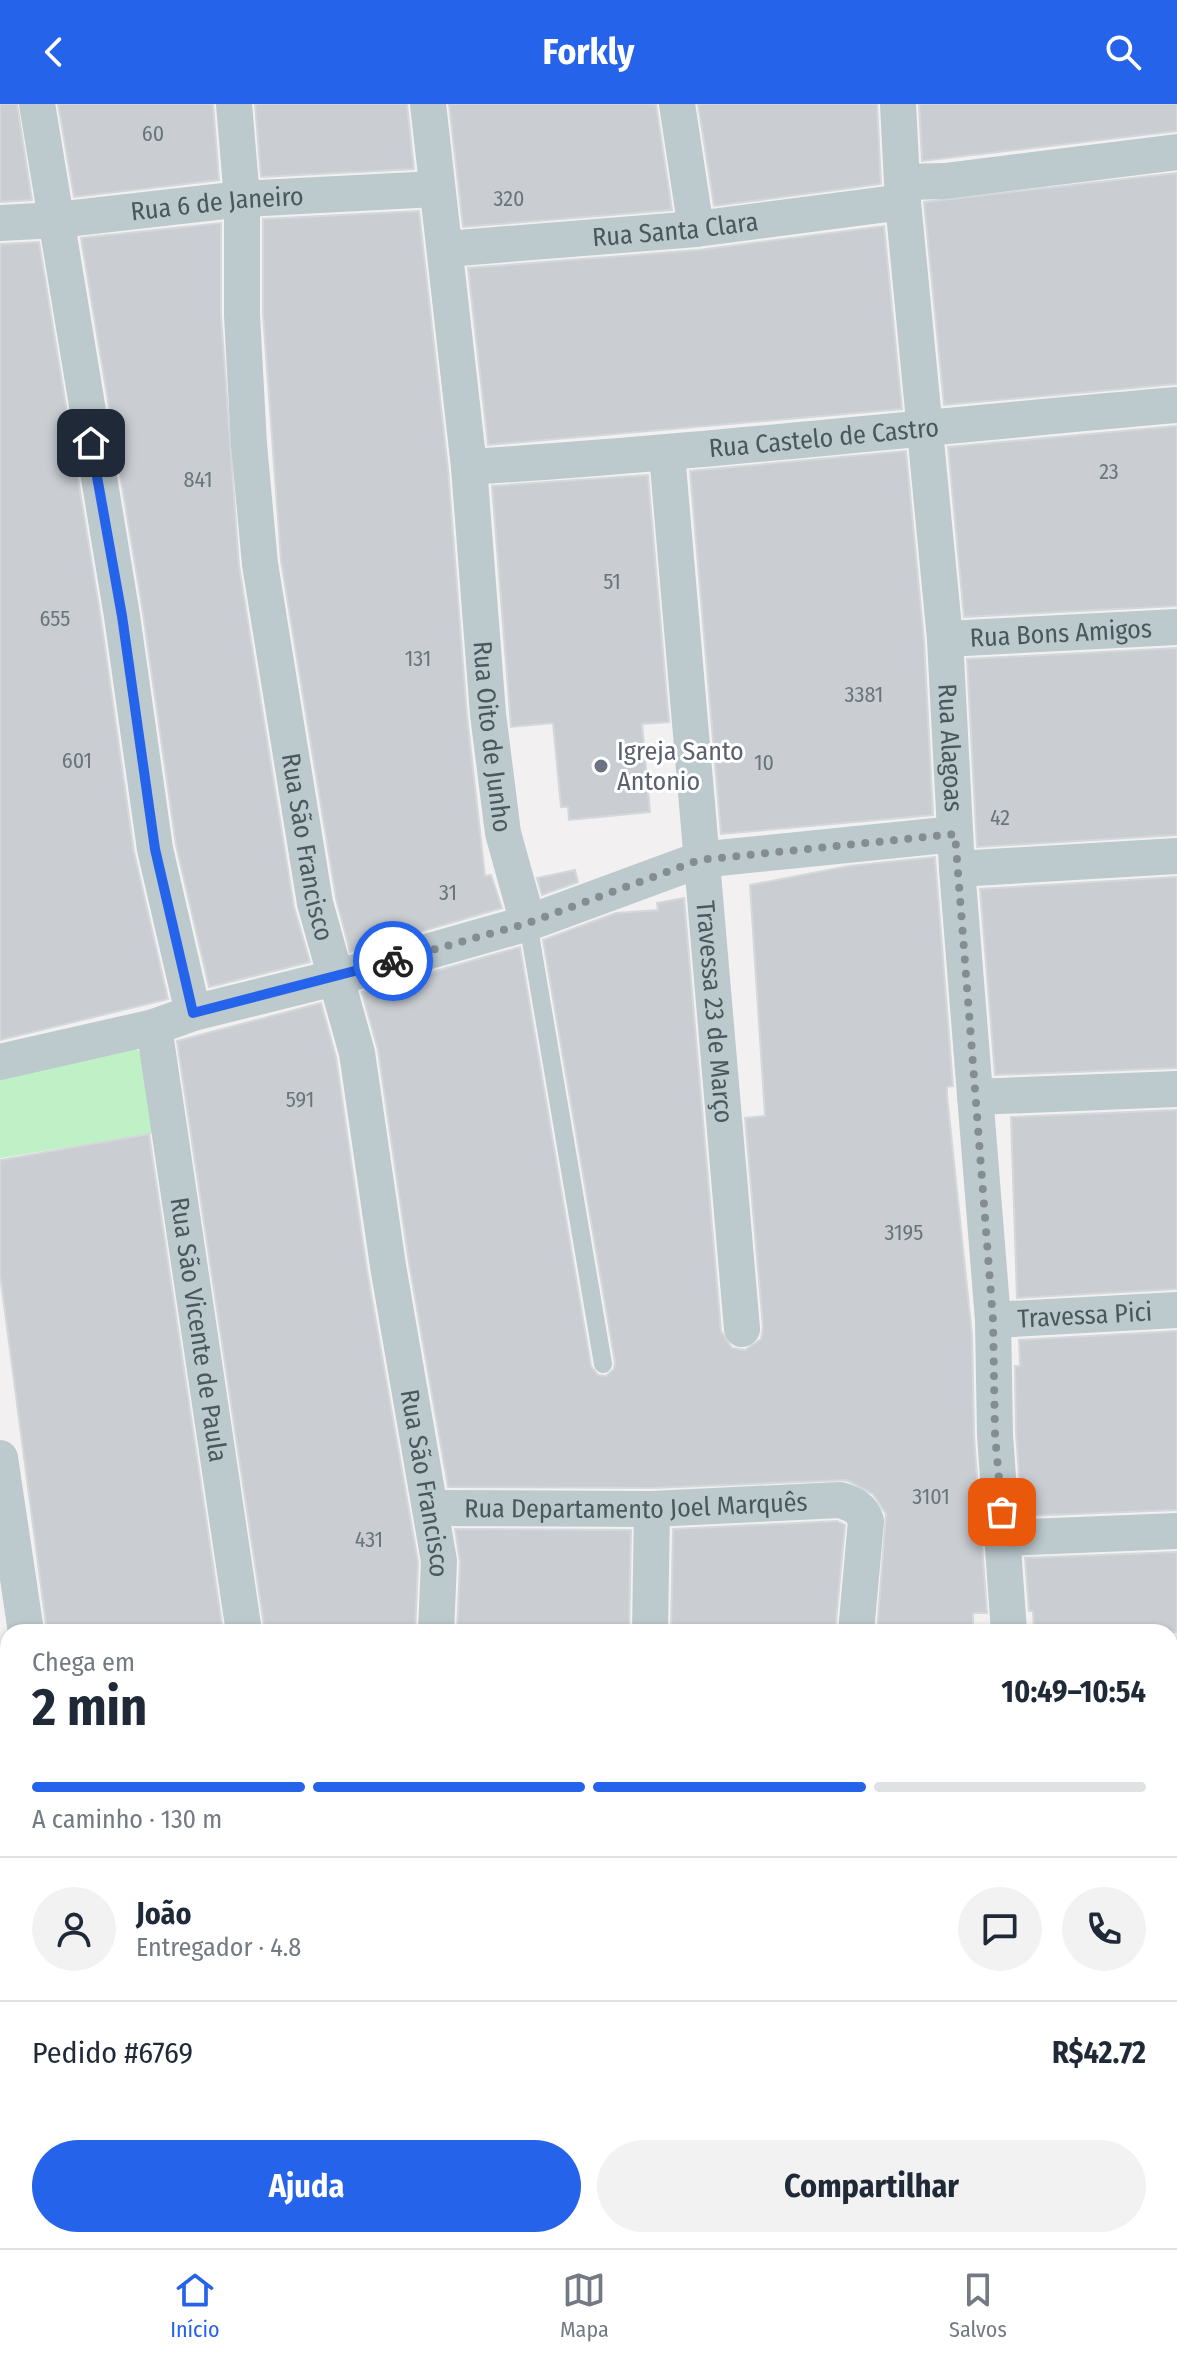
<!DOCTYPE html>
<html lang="pt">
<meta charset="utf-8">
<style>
body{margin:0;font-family:"Fira Sans Condensed",sans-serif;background:#f2f2f3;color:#1f2937;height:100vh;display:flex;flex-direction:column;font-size:30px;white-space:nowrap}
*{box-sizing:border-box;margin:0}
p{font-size:26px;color:#747a83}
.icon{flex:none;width:44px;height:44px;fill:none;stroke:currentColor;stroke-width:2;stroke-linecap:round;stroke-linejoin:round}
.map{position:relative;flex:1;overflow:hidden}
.panel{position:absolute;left:0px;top:1520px;width:1178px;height:624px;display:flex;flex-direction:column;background:#fff;border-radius:24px 24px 0 0;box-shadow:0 2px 6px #0004}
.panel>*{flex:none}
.pin{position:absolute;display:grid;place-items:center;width:68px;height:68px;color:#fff;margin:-34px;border-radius:16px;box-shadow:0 4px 12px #0006}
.courier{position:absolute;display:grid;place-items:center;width:80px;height:80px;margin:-40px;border:6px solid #2563eb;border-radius:50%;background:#fff;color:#222;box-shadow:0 2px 10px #0007}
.head em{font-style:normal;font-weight:700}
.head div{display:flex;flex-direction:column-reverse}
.head{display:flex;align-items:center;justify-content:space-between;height:136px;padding:0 32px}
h1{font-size:52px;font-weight:700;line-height:60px}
.bar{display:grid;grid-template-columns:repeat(4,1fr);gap:12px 8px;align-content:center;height:96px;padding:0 32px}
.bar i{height:10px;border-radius:6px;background:#e0e1e3}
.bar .current{background:#2563eb}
.bar p{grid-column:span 4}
.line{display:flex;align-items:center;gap:20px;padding:0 32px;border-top:2px solid #e0e1e3}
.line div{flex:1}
.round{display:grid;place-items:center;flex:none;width:84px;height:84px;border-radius:42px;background:#f2f2f3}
.button{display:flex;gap:16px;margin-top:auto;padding:16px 32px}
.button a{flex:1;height:92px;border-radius:48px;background:#2563eb;color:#fff;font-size:32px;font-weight:700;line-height:92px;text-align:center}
.button a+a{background:#f2f2f3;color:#1f2937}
header{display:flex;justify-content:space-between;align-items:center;height:104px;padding:0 32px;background:#2563eb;color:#fff;font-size:36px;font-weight:700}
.dock{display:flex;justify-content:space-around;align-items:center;height:112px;border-top:2px solid #e0e1e3;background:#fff;font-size:22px;color:#747a83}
.dock a{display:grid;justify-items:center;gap:4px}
.dock .current{color:#2563eb}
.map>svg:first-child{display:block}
.green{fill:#bff0c6}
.building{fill:#caced3;stroke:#d4d8db;stroke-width:2}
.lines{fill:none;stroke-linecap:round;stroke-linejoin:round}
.lane{stroke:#bcc9cd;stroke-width:18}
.street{stroke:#bcc9cd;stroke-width:36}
.done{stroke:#848e91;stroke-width:8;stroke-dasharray:0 14.4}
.route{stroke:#2563eb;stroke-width:10}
.worship-dot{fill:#6b7280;stroke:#fff;stroke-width:3}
.labels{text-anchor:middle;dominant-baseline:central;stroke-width:6;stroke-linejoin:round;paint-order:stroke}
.number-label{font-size:22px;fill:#68767b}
.street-label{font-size:26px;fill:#48595e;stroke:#fff}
.worship-label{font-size:26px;fill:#5b616d;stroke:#fff;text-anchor:start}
</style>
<header><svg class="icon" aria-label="back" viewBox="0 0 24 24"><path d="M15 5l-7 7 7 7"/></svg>Forkly<svg class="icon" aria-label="search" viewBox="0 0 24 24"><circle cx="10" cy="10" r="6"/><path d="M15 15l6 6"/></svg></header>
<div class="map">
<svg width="1177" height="2144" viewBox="0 0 1177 2144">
<rect width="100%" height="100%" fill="#f2f0f1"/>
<polygon class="green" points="134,943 141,949 156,1029 0,1054 0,975"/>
<g class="building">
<polygon points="0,0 17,0 32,96 0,98"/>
<polygon points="58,0 213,0 219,76 74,93"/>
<polygon points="255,0 407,0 414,65 261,73"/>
<polygon points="449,0 656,0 672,106 463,123"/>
<polygon points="698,0 877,0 881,80 714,102"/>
<polygon points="919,0 1177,0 1177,27 922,57"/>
<polygon points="1177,69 1177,280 944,301 924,98"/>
<polygon points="419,107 448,365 467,612 485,772 491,771 502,804 350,848 336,794 281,457 263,210 263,115"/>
<polygon points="221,119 221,212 239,462 294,803 310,858 209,883 176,741 143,509 81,134"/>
<polygon points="884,122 902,305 488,341 468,164 698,146"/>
<polygon points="39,138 101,515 134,748 168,895 0,936 0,140"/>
<polygon points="1177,322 1177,502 964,513 948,343"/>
<polygon points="906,347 924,537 933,711 721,730 690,367"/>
<polygon points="648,371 669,618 642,620 650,708 569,716 568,703 561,703 553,619 511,623 492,382"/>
<polygon points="1177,544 1177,731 977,743 967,555"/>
<polygon points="935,753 953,982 947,983 947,991 972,1231 974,1332 987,1509 973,1509 973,1528 877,1528 886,1410 873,1390 846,1376 652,1384 448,1383 409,1159 378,946 362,888 520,843 591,1262 598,1271 606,1272 614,1265 615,1258 543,836 616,809 658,806 657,799 684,794 721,1227 732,1244 745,1246 761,1235 763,1223 745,1014 765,1012 750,781 849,762"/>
<polygon points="575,766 578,778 542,791 537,774"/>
<polygon points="1177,773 1177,964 995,971 980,785"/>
<polygon points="321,899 336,953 367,1166 418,1458 415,1528 265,1528 177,937"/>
<polygon points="1177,1006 1177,1185 1017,1194 1011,1013"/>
<polygon points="149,1030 223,1528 47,1528 0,1170 0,1056"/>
<polygon points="1177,1227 1177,1406 1022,1412 1016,1330 1015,1262 1020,1262 1019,1236"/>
<polygon points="837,1417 845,1421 835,1528 671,1528 673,1425"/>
<polygon points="455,1425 631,1426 629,1528 457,1528 460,1458"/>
<polygon points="1177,1448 1177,1528 1034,1528 1033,1507 1029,1507 1025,1454"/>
</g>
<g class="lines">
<polyline class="lane" points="528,819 603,1260"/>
<g class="street">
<polyline points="37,0 122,512 155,745 193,909"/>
<path id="s1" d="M234,0L242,95V211L249,341L260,460L315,799L357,949L388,1162L439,1457L436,1528"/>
<path id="s2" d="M428,0L469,363L488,610L503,729L528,819"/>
<polyline points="677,0 696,125"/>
<path id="s3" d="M898,0L903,98L945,535L957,765L993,1216L995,1331L1009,1528"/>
<polyline points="903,78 945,77 1177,48"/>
<path id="s4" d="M0,119L57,116L242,95L435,85"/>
<path id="s5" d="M446,145L696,125L903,98"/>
<path id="s6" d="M667,350L742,1225"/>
<path id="s7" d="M469,363C706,348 941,321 1177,301"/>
<path id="s8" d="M945,535L1177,523"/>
<polyline points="957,765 1177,752"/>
<path id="s9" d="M154,923L244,1528"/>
<polyline points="0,958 154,923 193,909 338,873 528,819 699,756 955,730"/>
<polyline points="975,993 1177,985"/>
<path id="s10" d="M993,1216L1177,1206"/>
<polyline points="0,1354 26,1528"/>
<path id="s11" d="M430,1404L652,1405L840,1396C853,1400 862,1404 866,1417L856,1528"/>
<polyline points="1004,1434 1177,1427"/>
<polyline points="650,1528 652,1405"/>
<polyline points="1170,1697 1177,1695"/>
<polyline points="1170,1868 1177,1867"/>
<polyline points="1170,2082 1177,2081"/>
<polyline points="417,2136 417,2144"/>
<polyline points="589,2136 589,2144"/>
<polyline points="818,2136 818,2144"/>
<polyline points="1053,2136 1053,2144"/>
<polyline points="61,2144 79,2136"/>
</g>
</g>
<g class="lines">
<polyline class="done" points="393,857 528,819 699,756 955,730 993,1216 995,1331 1002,1408"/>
<polyline class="route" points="91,339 122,512 155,745 193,909 393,857"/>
</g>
<circle class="worship-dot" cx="601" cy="662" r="8"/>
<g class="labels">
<g class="number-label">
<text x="153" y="29">60</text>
<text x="509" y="94">320</text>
<text x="1109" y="367">23</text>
<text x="198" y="375">841</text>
<text x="612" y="477">51</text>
<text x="55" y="514">655</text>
<text x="418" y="554">131</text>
<text x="864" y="590">3381</text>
<text x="77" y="656">601</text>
<text x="764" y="658">10</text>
<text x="1000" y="713">42</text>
<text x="448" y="788">31</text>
<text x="300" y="995">591</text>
<text x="904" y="1128">3195</text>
<text x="931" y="1392">3101</text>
<text x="369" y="1435">431</text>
</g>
<g class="street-label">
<text stroke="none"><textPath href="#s4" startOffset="218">Rua 6 de Janeiro</textPath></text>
<text stroke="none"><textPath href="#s5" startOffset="230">Rua Santa Clara</textPath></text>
<text stroke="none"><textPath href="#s7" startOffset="356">Rua Castelo de Castro</textPath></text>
<text stroke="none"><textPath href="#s8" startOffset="116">Rua Bons Amigos</textPath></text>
<text stroke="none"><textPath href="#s2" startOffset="636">Rua Oito de Junho</textPath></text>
<text stroke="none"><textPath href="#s3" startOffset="646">Rua Alagoas</textPath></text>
<text stroke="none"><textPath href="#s1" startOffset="748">Rua São Francisco</textPath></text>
<text stroke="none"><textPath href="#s6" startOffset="560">Travessa 23 de Março</textPath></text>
<text stroke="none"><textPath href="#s10" startOffset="92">Travessa Pici</textPath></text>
<text stroke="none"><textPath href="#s9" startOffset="306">Rua São Vicente de Paula</textPath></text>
<text stroke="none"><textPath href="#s1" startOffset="1396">Rua São Francisco</textPath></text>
<text stroke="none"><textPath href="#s11" startOffset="206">Rua Departamento Joel Marquês</textPath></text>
</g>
<g class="worship-label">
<text x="617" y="647">Igreja Santo<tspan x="617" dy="30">Antonio</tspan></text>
</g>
</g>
</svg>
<div class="pin" style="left:1002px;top:1408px;background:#ea580c"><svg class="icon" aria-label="bag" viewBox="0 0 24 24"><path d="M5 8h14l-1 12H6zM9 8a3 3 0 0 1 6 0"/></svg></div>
<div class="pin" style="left:91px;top:339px;background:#1f2937"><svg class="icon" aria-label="home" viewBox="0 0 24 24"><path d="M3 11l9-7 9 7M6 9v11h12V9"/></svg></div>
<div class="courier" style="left:393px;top:857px"><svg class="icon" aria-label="bike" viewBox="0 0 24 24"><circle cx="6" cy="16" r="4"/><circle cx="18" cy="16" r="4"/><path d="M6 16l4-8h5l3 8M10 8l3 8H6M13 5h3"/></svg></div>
<section class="panel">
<div class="head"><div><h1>2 min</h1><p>Chega em</p></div><em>10:49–10:54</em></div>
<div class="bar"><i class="current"></i><i class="current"></i><i class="current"></i><i></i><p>A caminho · 130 m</p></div>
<div class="line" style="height:144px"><a class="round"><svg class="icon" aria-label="person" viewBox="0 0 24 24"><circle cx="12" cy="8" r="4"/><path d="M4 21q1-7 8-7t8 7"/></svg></a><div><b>João</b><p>Entregador · 4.8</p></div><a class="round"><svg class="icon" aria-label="chat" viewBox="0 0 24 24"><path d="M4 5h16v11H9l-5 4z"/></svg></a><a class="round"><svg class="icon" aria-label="phone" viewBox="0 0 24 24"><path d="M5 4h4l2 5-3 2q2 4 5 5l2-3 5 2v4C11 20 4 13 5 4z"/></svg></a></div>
<div class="line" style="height:104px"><div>Pedido #6769</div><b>R$42.72</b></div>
<div class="button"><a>Ajuda</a><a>Compartilhar</a></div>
</section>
</div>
<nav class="dock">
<a class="current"><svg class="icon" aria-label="home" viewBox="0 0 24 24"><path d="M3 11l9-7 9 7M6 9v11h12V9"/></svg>Início</a>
<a><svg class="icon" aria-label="map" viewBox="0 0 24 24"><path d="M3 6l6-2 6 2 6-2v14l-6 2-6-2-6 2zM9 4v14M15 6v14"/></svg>Mapa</a>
<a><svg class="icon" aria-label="saved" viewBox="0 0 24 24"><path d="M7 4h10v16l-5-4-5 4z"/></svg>Salvos</a>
</nav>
